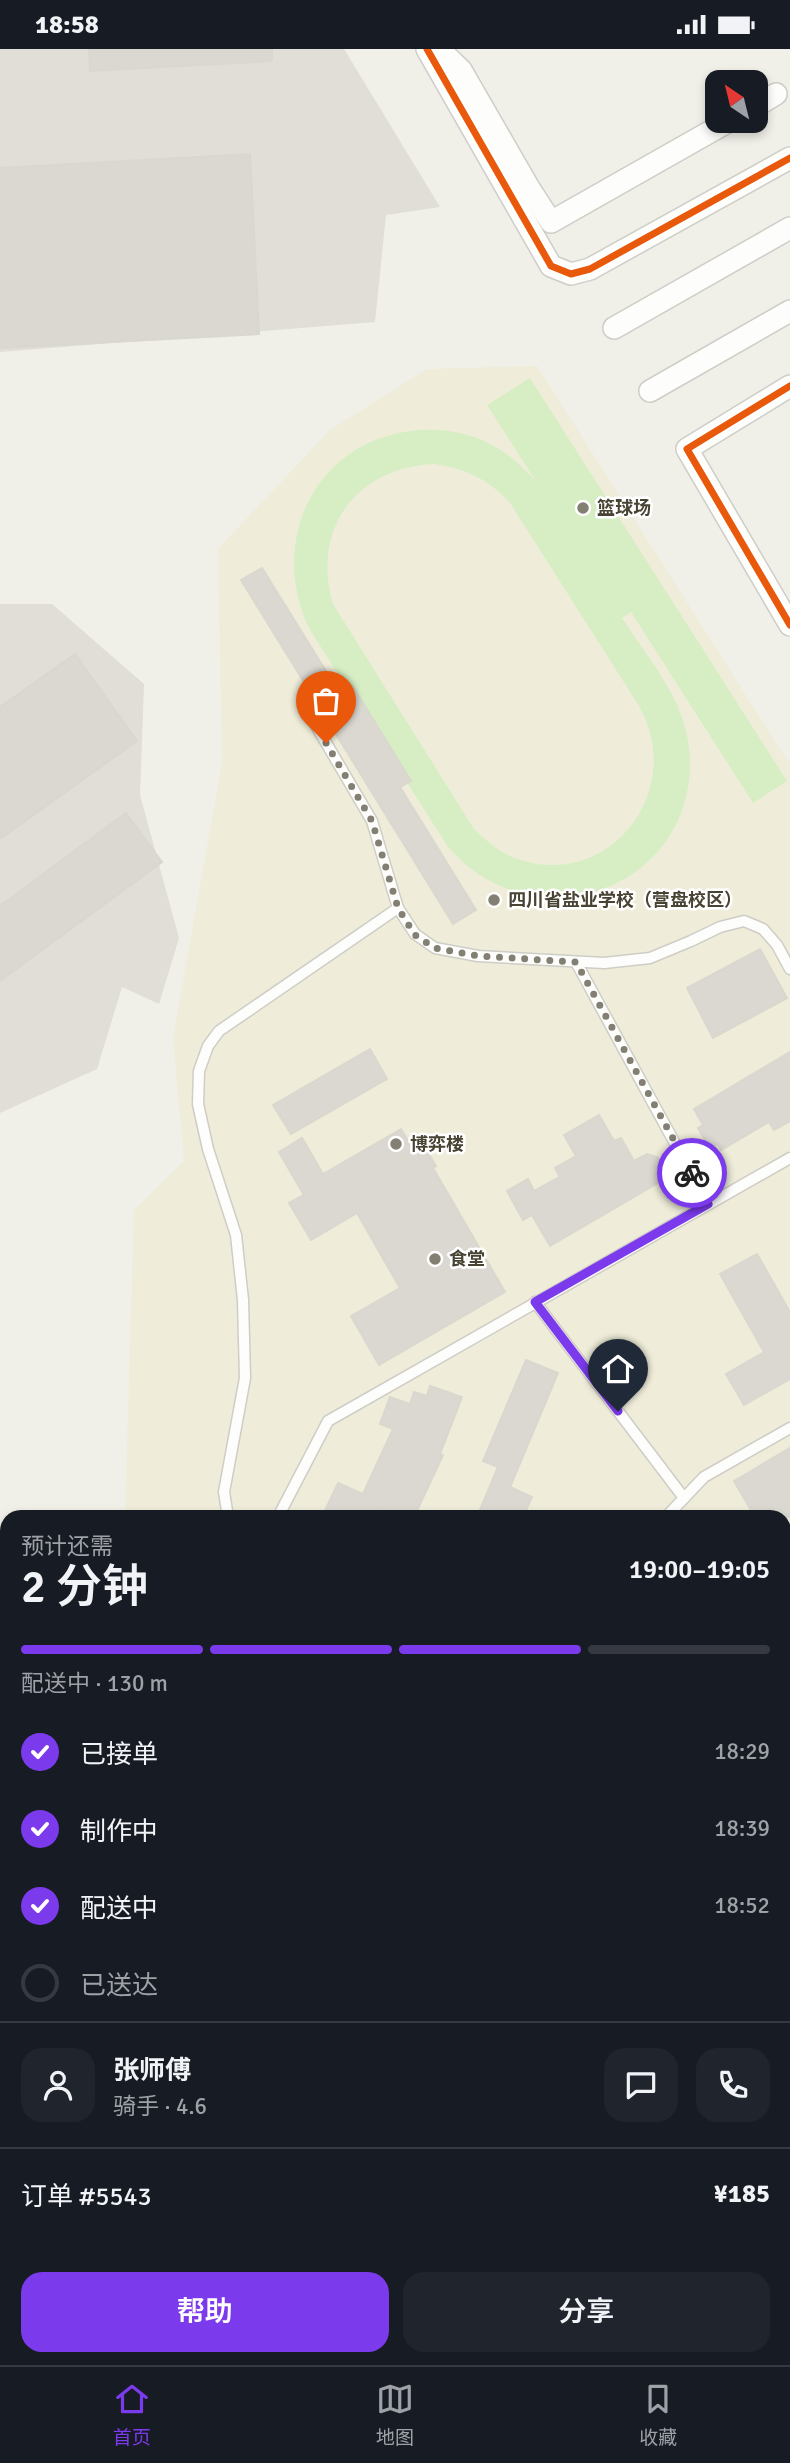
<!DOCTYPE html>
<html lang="zh">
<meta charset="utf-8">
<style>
body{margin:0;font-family:Signika,"Noto Sans SC",sans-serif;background:#20242c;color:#f1f3f6;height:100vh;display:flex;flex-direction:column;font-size:26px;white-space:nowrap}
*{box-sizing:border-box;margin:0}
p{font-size:23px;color:#9ea1a6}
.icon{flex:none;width:38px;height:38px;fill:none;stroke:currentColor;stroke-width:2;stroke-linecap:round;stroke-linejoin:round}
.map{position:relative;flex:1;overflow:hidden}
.drawer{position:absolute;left:0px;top:1461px;width:791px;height:856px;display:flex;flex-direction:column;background:#171b24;border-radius:21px 21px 0 0;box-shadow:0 4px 10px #0003}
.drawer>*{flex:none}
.needle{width:46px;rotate:325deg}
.controls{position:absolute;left:705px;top:21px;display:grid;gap:14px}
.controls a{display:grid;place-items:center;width:63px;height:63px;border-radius:14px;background:#171b24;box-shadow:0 4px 10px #0003;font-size:35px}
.pin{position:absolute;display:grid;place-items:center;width:60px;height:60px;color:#fff;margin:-72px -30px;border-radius:50% 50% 50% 0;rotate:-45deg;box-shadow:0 0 7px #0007}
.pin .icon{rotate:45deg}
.courier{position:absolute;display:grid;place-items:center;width:70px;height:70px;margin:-35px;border:5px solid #7c3aed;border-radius:50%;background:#fff;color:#222;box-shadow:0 2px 9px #0007}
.overview em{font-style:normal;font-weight:600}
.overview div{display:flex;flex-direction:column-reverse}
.overview{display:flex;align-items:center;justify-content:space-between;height:119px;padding:0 21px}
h1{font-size:46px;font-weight:600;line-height:52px}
.bar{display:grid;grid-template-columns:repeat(4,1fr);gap:10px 7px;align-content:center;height:84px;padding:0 21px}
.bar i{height:9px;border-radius:5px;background:#363941}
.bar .current{background:#7c3aed}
.bar p{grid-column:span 4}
.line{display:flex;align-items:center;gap:18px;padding:0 21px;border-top:2px solid #363941}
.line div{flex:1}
.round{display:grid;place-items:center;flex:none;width:74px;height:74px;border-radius:21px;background:#20242c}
ol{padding:0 21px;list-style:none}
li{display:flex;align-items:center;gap:21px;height:77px}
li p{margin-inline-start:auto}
li .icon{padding:7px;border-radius:50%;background:#7c3aed;color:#fff;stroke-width:4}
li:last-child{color:#9ea1a6}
li i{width:38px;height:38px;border:4px solid #363941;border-radius:50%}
.cta{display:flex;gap:14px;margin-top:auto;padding:14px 21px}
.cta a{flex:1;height:80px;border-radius:21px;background:#7c3aed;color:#fff;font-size:28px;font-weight:600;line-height:80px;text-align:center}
.cta a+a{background:#20242c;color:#f1f3f6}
.status{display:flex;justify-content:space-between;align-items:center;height:49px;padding:0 35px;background:#171b24;direction:ltr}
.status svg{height:19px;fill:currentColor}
.dock{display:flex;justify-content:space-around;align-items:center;height:98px;border-top:2px solid #363941;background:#171b24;font-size:19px;color:#9ea1a6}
.dock a{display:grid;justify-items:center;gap:4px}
.dock .current{color:#7c3aed}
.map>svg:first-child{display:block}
.residential{fill:#e5e3d5}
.commercial{fill:#f5eed9}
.industrial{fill:#e0ded6}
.education{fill:#efedd9}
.green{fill:#d7eec5;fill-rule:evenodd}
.building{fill:#dad8d1;stroke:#d9d7ce;stroke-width:2}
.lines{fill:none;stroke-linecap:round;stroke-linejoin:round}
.lane-casing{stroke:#cecdc6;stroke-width:13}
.street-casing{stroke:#cecdc6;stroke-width:24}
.lane{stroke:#fdfdfc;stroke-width:10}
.street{stroke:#fdfdfc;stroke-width:21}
.cycleway-casing{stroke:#fff;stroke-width:11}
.cycleway{stroke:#e8590c;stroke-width:7}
.done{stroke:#837f72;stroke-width:7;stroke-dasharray:0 12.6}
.route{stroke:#7c3aed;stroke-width:9}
.poi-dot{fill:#837f72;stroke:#fff;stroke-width:2.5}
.labels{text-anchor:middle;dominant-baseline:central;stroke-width:5;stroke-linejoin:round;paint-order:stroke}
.poi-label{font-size:18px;font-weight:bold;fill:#484333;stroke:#fff;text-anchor:start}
</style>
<div class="status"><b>18:58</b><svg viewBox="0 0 49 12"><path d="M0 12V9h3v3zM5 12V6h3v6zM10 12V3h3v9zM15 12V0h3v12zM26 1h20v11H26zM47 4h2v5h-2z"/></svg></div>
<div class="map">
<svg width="790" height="2316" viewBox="0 0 790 2316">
<rect width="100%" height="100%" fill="#f0efe8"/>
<g class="residential">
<polygon points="784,1539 790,1544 790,2037 784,2027"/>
<polygon points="7,2232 7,2310 303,2310 311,2316 0,2316 0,2235"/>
<polygon points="514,2310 670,2310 666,2316 521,2316"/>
</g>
<polygon class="commercial" points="790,2233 790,2316 726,2316 731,2310 784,2310 784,2240"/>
<g class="industrial">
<polygon points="0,0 344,0 440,158 386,166 375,273 0,303"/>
<polygon points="0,555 52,555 144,635 140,746 179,889 159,955 122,938 97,1020 0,1064"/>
</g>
<g class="education">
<polygon points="537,317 787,711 790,710 790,1544 784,1539 784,1468 125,1468 134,1161 184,1112 173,989 222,714 218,500 330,381 427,320"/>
<polygon points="7,1715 7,2232 0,2235 0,1721"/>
</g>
<path class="green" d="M530,329L787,732L753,754L631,563L622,569C646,606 681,646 688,691C710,831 540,904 448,798L310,581C268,496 312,394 411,382C441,378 473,383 499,400C513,408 524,420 535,431L487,356ZM433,415C465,419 488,430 510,454L639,657C689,745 603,849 508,806C495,800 485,790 474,780L333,555C311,480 356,419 433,415Z"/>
<g class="building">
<polygon points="89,0 272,0 272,12 90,22"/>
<polygon points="250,105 259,285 0,299 0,119"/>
<polygon points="262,519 339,643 352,636 411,732 400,738 476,861 453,875 241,531"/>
<polygon points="75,605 137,692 0,790 0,658"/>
<polygon points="126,764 162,813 0,932 0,857"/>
<polygon points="760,900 787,949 713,989 687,939"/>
<polygon points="370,1000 387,1030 291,1085 273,1056"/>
<polygon points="790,1003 790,1072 774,1081 769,1073 721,1101 718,1095 710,1100 698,1079 703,1076 694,1060"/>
<polygon points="599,1066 614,1092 621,1089 634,1112 647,1105 657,1108 664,1117 663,1131 550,1197 532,1166 523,1171 507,1142 528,1130 534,1142 560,1128 555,1119 576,1107 564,1086"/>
<polygon points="401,1080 409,1093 415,1089 420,1098 423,1096 436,1117 433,1119 505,1243 379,1316 351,1267 400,1239 357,1164 311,1191 289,1154 304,1146 279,1103 302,1089 323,1125"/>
<polygon points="757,1205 790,1263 790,1330 744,1356 726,1325 764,1303 720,1225"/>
<polygon points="526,1311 558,1324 510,1438 532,1448 523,1468 477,1468 498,1418 483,1412"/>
<polygon points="430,1337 462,1348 440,1405 443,1406 414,1468 401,1468 382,1460 378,1468 322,1468 338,1434 363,1445 393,1380 380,1375 390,1348 410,1355 414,1343 427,1347"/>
<polygon points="790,1399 790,1468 775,1468 770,1460 755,1468 734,1432"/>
</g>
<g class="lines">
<g class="lane-casing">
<g id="lane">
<polyline points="315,675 372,772 398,859 415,885 435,899 478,907 604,914 650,909 691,892 720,878 744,872 763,880 777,896 790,920"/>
<polyline points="576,913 708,1155"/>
<polyline points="535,1253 684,1449"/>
<polyline points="228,1468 224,1443 245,1329 243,1251 236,1186 208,1100 198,1055 199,1022 208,997 219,982 398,859"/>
<polyline points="278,1468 328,1372 790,1109"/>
<polyline points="666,1468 704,1428 790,1379"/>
<polyline points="0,1887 7,1885"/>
<polyline points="0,2117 0,2119"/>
</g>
</g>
<g class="street-casing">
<g id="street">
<polyline points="427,0 551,217 571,225 590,220 790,109"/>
<polyline points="439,0 461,21 529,139 551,173 729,72"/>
<polyline points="756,57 776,45"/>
<polyline points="614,279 790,179"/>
<polyline points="790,337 687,400 790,576"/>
<polyline points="650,342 790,262"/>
<polyline points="784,2075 790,2085"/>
<polyline points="784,2190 790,2182"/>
<polyline points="693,2316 697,2310"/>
</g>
</g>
<use href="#lane" class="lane"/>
<use href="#street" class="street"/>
<g class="cycleway-casing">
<g id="cycleway">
<polyline points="427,0 551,217 571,225 590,220 790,109"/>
<polyline points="790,337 687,400 790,576"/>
</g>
</g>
<use href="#cycleway" class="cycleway"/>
</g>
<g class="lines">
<polyline class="done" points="326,694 372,772 398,859 415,886 435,899 478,907 576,913 692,1124"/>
<polyline class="route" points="618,1362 535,1253 708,1155 692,1124"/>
</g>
<g class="poi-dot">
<circle cx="583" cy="459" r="7"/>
<circle cx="494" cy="851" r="7"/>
<circle cx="396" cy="1095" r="7"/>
<circle cx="435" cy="1210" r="7"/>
</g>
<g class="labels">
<g class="poi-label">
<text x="597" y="459">篮球场</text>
<text x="508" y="851">四川省盐业学校（营盘校区）</text>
<text x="410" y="1095">博弈楼</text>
<text x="449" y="1210">食堂</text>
</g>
</g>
</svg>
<div class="controls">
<a><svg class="needle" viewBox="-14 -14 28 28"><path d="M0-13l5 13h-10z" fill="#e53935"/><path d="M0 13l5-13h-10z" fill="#9ea1a6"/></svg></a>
</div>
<div class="pin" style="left:326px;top:694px;background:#ea580c"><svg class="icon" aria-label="bag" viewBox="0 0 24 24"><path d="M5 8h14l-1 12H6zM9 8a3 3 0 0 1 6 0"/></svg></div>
<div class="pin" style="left:618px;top:1362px;background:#1f2937"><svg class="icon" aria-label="home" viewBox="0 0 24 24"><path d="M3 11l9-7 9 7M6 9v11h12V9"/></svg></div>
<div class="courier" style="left:692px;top:1124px"><svg class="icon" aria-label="bike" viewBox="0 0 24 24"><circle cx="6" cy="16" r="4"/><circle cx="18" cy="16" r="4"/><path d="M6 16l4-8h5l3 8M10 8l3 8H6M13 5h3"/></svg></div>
<section class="drawer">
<div class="overview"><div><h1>2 分钟</h1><p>预计还需</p></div><em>19:00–19:05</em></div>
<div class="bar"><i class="current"></i><i class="current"></i><i class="current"></i><i></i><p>配送中 · 130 m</p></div>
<ol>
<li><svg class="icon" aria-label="check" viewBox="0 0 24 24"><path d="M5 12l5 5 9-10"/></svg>已接单<p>18:29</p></li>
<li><svg class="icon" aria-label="check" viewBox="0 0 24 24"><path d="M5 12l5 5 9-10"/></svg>制作中<p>18:39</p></li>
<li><svg class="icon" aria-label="check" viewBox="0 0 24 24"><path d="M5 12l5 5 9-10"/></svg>配送中<p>18:52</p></li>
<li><i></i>已送达</li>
</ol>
<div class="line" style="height:126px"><a class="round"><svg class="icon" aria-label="person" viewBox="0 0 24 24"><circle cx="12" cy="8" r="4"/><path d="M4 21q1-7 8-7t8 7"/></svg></a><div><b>张师傅</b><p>骑手 · 4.6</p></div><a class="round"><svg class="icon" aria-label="chat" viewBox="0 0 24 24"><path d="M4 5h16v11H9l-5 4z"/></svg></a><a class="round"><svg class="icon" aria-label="phone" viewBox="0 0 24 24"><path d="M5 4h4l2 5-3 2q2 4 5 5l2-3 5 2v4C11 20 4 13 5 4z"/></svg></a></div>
<div class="line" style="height:91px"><div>订单 #5543</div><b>¥185</b></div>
<div class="cta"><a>帮助</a><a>分享</a></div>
</section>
</div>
<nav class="dock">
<a class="current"><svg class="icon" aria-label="home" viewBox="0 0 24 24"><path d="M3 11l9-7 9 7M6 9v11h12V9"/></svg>首页</a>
<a><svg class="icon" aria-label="map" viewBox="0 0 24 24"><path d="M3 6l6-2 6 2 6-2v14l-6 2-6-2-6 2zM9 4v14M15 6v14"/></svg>地图</a>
<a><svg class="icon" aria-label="saved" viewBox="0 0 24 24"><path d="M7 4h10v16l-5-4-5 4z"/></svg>收藏</a>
</nav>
